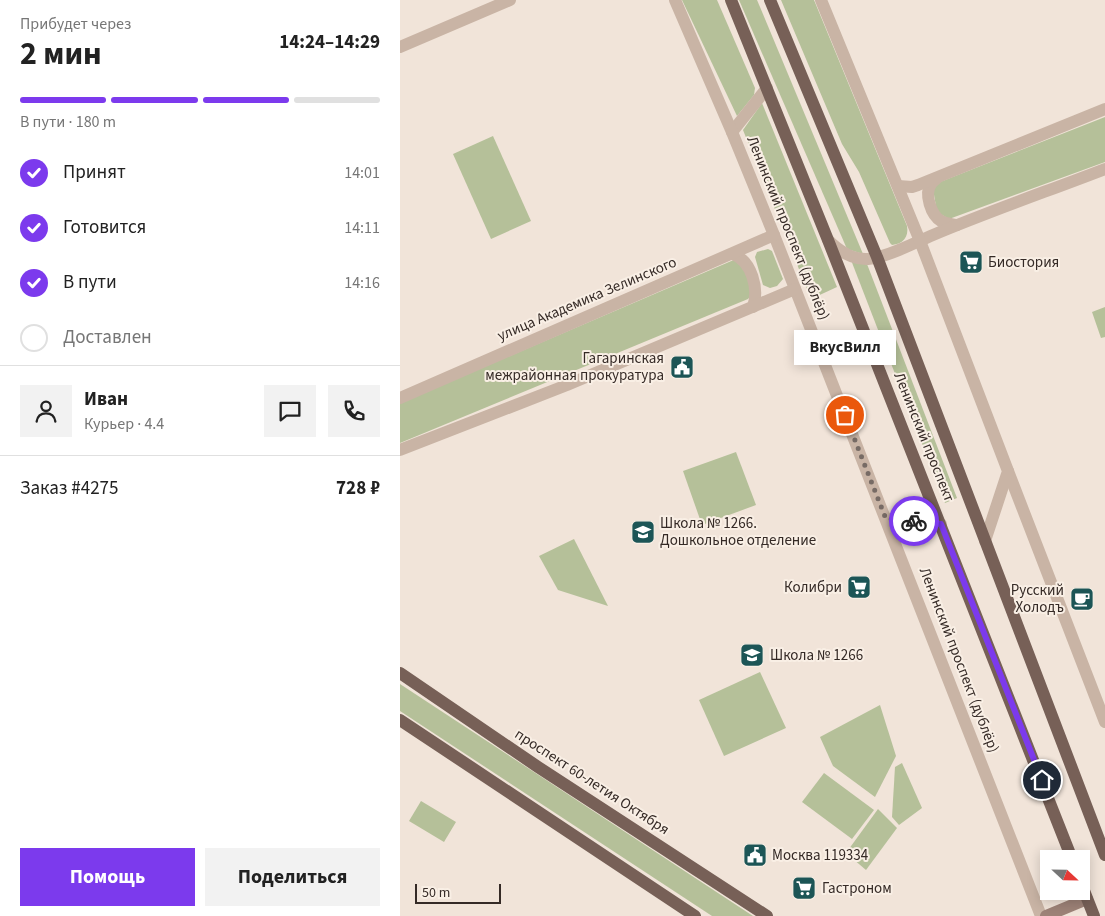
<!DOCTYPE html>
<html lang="ru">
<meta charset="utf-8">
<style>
body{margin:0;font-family:"Source Sans 3",sans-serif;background:#f2f2f2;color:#222;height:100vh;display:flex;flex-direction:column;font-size:19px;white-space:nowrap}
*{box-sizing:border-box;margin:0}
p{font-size:16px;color:#767676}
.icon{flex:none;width:28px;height:28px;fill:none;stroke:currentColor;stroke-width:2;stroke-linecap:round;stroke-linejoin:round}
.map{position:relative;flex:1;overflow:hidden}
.panel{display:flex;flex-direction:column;background:#fff;width:400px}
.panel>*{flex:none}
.needle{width:32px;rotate:112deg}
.fabs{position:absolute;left:640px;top:850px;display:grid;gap:10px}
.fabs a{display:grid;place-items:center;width:50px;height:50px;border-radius:0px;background:#fff;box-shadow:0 2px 12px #0003;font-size:25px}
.scale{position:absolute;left:15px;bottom:12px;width:86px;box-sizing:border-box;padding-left:5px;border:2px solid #352a26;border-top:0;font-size:14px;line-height:18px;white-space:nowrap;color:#352a26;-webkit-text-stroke:4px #f9efe5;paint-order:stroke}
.pin{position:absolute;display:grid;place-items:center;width:42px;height:42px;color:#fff;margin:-21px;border:2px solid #fff;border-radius:50%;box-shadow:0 1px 5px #0007}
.courier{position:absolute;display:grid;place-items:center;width:50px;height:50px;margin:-25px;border:4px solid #7c3aed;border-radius:50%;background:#fff;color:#222;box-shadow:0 1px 6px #0007}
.bubble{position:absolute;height:35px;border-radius:0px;background:#fff;box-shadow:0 2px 12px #0003;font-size:16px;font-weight:700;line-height:35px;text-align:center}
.summary em{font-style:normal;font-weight:700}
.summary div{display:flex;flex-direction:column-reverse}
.summary{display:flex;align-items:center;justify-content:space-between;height:85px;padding:0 20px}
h1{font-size:32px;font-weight:700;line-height:38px}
.bar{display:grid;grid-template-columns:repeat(4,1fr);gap:8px 5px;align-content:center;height:60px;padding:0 20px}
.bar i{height:6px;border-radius:4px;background:#e0e0e0}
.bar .selected{background:#7c3aed}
.bar p{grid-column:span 4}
.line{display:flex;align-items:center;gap:12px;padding:0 20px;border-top:1px solid #e0e0e0}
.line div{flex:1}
.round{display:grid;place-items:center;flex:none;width:52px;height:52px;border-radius:0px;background:#f2f2f2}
ol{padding:0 20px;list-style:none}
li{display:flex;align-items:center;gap:15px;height:55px}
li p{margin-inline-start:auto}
li .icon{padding:5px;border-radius:50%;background:#7c3aed;color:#fff;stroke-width:4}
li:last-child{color:#767676}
li i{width:28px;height:28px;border:2px solid #e0e0e0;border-radius:50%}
.action{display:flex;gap:10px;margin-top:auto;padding:10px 20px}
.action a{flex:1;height:58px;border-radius:0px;background:#7c3aed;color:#fff;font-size:20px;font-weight:700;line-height:58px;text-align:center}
.action a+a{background:#f2f2f2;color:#222}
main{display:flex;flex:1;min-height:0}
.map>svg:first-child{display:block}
.green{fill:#b5c099}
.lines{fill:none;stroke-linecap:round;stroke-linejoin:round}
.minor{stroke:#c9b4a5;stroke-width:12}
.tertiary{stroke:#c9b4a5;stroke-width:12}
.secondary{stroke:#9d8277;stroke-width:12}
.primary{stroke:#776057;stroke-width:12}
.done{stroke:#776b65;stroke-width:5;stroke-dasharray:0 9}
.route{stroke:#7c3aed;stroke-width:6}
.labels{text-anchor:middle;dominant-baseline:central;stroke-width:4;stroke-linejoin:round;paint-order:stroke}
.street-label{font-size:15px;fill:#352a26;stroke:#f9efe5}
.poi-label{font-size:15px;fill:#352a26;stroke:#f9efe5;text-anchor:start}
</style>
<main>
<section class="panel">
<div class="summary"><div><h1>2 мин</h1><p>Прибудет через</p></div><em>14:24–14:29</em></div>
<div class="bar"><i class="selected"></i><i class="selected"></i><i class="selected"></i><i></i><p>В пути · 180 m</p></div>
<ol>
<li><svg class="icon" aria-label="check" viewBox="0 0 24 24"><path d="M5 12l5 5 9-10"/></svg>Принят<p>14:01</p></li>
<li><svg class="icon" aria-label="check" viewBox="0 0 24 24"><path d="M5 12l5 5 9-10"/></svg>Готовится<p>14:11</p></li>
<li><svg class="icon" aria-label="check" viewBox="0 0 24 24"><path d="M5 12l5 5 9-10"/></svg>В пути<p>14:16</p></li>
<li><i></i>Доставлен</li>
</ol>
<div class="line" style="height:90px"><a class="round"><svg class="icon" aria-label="person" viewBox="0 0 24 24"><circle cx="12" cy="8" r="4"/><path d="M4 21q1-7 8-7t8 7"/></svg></a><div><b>Иван</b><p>Курьер · 4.4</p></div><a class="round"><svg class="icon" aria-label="chat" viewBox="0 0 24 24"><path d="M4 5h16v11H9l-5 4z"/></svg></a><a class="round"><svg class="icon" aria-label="phone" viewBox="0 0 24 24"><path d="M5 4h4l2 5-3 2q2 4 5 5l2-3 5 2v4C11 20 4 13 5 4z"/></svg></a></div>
<div class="line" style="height:65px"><div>Заказ #4275</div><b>728 ₽</b></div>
<div class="action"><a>Помощь</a><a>Поделиться</a></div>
</section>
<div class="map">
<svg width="705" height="916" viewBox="0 0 705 916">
<rect width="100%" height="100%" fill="#f1e4d9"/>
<g class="green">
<polygon points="282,0 317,0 355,88 354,95 337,116"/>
<polygon points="339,0 357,0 360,7 463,254 447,249"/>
<path d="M381,0H414L507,226C509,237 503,244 492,245L490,243L459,172L442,144Z"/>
<polygon points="362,103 437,287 411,299 343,130"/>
<polygon points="705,117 705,162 549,219 537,212 533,189 535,184"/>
<polygon points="93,136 131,221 91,239 53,154"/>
<polygon points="368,249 372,251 383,279 377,286 370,288 363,285 355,257 357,252"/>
<polygon points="336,259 344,265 353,293 348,299 0,443 0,403"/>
<polygon points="451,260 467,264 557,498 545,503"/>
<polygon points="705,307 705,337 701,338 692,312"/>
<polygon points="336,452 356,505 302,525 283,471"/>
<polygon points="174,539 208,606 158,590 139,556"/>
<polygon points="360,672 386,728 324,756 299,700"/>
<polygon points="0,684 353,916 312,916 0,711"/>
<polygon points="480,705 496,756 475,797 433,766 420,737"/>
<polygon points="502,763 522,808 499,825 492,817 495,767"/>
<polygon points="424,773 474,810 452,839 402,802"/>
<polygon points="21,801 56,822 44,842 9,821"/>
<polygon points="478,809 497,828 466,870 446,853"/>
</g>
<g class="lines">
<g class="minor">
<polyline points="0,47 110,0"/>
<polyline points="332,132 367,88"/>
<path d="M537,178C535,180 533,181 531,184C524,194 531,215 541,221C546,224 552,224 557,225"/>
<polyline points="498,186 512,187 518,185 705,109"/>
<path d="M428,240C439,251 452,260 468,259C486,258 516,242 533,235C590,211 648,191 705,169"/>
<polyline points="608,471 705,722"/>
</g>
<g class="tertiary">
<polyline points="275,0 332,132 374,235 641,916"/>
<polyline points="421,0 520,241 608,471 585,541"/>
<path d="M333,254C352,261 359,289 353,307"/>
<polyline points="0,398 374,235"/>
<polyline points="0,450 167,385 395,289"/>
<polyline points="486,519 541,524"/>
</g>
<polyline class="secondary" points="646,916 687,899"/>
<g class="primary">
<polyline points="331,0 428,240 672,859"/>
<polyline points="370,0 477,257 705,855"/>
<polyline points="0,673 138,767 367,916"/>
<polyline points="0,720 295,916"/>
<polyline points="681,883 694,916"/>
</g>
</g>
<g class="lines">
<polyline class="done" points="445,415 486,519 514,521"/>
<polyline class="route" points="514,521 541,524 642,780"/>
</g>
<defs>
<g id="supermarket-square" transform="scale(1.25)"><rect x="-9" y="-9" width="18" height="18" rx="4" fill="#1c5556" stroke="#f9efe5"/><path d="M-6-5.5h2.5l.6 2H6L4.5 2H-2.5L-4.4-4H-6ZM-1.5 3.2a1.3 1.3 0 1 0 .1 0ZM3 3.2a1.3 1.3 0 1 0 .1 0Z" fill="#fff"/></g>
<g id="civic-square" transform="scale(1.25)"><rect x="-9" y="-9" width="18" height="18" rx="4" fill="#1c5556" stroke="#f9efe5"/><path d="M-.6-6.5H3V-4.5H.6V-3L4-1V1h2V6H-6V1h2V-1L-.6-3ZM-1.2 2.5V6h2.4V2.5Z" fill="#fff"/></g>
<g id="school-square" transform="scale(1.25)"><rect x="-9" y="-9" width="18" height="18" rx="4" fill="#1c5556" stroke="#f9efe5"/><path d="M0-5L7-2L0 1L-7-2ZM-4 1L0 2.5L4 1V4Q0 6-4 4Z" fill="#fff"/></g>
<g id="cafe-square" transform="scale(1.25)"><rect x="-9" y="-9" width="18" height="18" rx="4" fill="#1c5556" stroke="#f9efe5"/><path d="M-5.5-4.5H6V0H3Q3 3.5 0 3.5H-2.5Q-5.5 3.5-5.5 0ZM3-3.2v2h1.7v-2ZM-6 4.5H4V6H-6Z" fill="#fff"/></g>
</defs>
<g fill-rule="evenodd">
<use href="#supermarket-square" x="571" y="262"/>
<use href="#civic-square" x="282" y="367"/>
<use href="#school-square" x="243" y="532"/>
<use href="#supermarket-square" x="459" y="587"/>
<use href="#cafe-square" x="682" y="599"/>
<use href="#school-square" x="352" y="655"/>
<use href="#civic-square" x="355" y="855"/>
<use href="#supermarket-square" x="404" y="888"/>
</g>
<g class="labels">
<g class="street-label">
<text transform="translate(388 228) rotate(68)">Ленинский проспект (дублёр)</text>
<text transform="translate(187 299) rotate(-23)">улица Академика Зелинского</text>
<text transform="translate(524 437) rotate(68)">Ленинский проспект</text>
<text transform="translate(559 660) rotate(69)">Ленинский проспект (дублёр)</text>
<text transform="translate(192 782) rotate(33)">проспект 60-летия Октября</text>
</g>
<g class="poi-label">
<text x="588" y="262">Биостория</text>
<text x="264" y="358" text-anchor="end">Гагаринская<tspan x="264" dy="17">межрайонная прокуратура</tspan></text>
<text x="260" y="523">Школа № 1266.<tspan x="260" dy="17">Дошкольное отделение</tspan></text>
<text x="442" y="587" text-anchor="end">Колибри</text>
<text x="664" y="590" text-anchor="end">Русский<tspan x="664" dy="17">Холодъ</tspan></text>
<text x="370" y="655">Школа № 1266</text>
<text x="372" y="855">Москва 119334</text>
<text x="422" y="888">Гастроном</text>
</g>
</g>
</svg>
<div class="fabs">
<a><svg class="needle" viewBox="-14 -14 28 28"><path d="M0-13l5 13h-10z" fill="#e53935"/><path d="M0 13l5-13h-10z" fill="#767676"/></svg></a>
</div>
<div class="scale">50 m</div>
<div class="pin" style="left:445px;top:415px;background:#ea580c"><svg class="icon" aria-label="bag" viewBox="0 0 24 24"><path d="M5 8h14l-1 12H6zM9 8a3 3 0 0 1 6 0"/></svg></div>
<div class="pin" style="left:642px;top:780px;background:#1f2937"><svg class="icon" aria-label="home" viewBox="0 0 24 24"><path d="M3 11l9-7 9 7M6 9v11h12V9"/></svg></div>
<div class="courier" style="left:514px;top:521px"><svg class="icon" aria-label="bike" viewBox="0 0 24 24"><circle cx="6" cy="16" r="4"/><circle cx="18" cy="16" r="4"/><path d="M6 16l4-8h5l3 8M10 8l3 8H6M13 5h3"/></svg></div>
<div class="bubble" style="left:394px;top:330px;width:102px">ВкусВилл</div>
</div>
</main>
